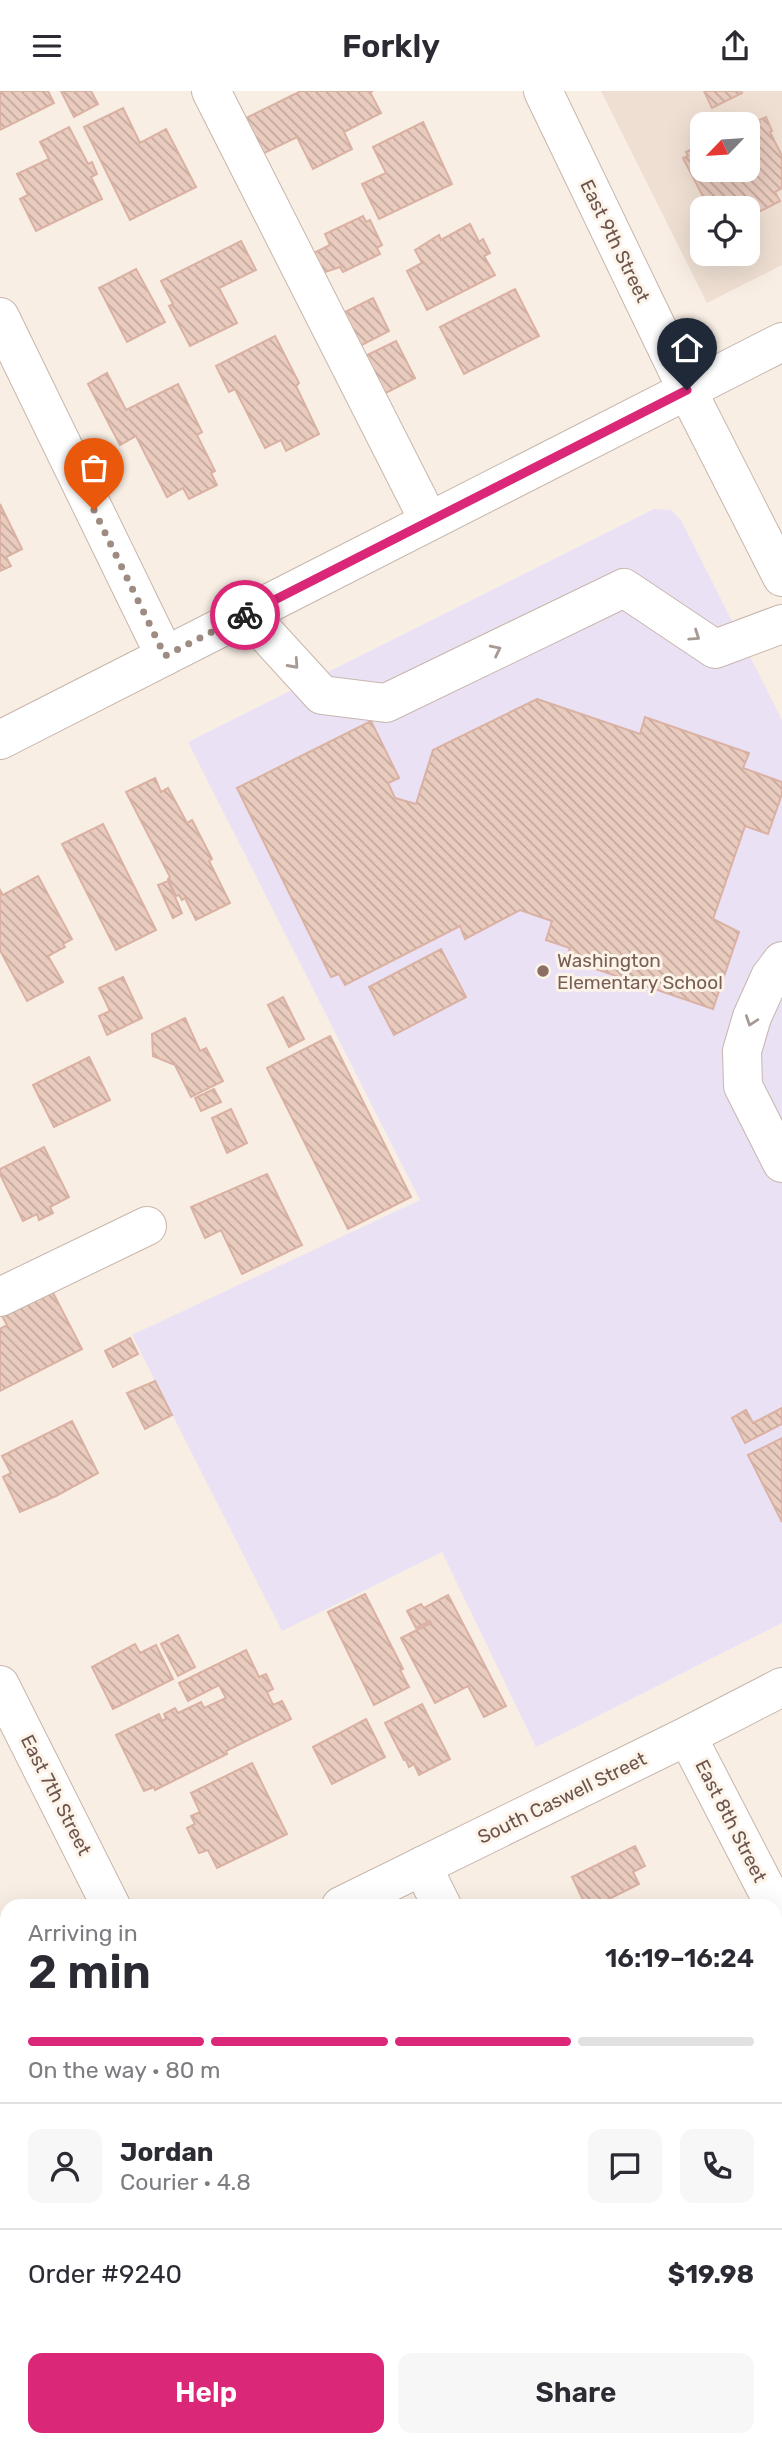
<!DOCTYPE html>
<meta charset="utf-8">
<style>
body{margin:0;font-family:Rubik,sans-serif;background:#f7f7f7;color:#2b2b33;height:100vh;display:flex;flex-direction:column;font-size:26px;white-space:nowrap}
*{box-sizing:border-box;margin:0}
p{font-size:23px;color:#7c7c81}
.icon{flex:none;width:38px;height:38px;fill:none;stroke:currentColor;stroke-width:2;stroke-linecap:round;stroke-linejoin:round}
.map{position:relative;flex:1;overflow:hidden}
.details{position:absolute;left:0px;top:1808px;width:782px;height:548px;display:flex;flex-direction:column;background:#fff;border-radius:21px 21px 0 0;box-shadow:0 7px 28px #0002}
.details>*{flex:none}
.needle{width:46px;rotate:245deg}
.fabs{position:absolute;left:690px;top:21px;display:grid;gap:14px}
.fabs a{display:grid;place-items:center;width:70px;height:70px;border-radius:14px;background:#fff;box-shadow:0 7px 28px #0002;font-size:35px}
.pin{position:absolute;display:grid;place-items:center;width:60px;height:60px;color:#fff;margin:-72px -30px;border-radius:50% 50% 50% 0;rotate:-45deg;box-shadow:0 0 7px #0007}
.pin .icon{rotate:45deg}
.courier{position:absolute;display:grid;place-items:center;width:70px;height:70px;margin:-35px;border:5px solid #db2777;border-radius:50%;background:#fff;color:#222;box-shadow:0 2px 9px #0007}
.head em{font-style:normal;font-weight:600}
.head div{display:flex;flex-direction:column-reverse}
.head{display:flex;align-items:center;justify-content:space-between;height:119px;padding:0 28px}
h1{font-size:46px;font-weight:600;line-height:52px}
.bar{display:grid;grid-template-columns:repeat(4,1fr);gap:10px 7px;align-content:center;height:84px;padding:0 28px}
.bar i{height:9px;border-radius:5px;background:#e1e1e2}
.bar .current{background:#db2777}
.bar p{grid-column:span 4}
.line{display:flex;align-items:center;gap:18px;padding:0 28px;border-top:2px solid #e1e1e2}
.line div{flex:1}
.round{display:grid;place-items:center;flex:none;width:74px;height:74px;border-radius:14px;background:#f7f7f7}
.primary-button{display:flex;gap:14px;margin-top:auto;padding:14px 28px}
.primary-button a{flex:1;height:80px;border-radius:14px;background:#db2777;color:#fff;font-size:28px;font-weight:600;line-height:80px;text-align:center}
.primary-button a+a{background:#f7f7f7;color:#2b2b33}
header{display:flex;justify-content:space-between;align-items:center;height:91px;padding:0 28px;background:#fff;font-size:32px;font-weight:600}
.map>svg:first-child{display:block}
.residential{fill:#efdfd3;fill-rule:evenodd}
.education{fill:#ebe1f5}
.building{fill:url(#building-back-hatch);stroke:#dab1a2;stroke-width:2}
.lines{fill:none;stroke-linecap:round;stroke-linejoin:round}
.minor-casing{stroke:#c7b6ac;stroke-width:40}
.minor{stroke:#fff;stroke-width:38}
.oneway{stroke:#a79994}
.done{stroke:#9e8b82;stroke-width:7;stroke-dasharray:0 12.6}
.route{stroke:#db2777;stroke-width:9}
.education-dot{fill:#8d6e63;stroke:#fcf3e9;stroke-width:2.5}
.labels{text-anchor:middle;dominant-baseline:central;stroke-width:6;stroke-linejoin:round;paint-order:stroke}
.street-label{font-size:19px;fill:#6d554d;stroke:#fcf3e9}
.education-label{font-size:19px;fill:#785e54;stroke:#fcf3e9;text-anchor:start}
</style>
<header><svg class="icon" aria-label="menu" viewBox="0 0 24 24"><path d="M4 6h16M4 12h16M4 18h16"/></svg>Forkly<svg class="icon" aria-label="share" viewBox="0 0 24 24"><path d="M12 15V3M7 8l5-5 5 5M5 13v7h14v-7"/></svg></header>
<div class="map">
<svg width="782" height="2354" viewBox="0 0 782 2354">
<defs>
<pattern id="building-back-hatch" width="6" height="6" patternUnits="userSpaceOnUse" patternTransform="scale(1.75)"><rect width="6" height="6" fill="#eaccbf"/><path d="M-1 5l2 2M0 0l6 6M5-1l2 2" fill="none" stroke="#c2a89d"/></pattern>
</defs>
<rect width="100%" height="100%" fill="#f8eee4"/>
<path class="residential" d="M601,0H782V174L707,212ZM702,33H747V79H702ZM702,117H747V163H702Z"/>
<polygon class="education" points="654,418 671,419 681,429 782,629 782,1532 536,1656 442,1461 282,1540 132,1244 420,1109 188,651"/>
<g class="building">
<polygon points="0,0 48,0 54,12 0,39"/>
<polygon points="61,0 91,0 98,13 74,26"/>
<polygon points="301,0 373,0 370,1 381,22 344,41 352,58 313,78 297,46 254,67 236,32"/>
<polygon points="704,0 741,0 742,2 712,17"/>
<polygon points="123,17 140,52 166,38 196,96 130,129 84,36"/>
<polygon points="766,26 772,40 770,41 782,65 782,97 775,101 780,110 747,127 747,117 709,117 683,67 688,65 686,61 702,53 702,79 747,79 747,38 760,32 759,29"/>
<polygon points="423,31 452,93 379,128 362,93 386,82 373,56"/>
<polygon points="69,36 88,73 92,71 97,83 91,86 102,108 36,140 20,108 28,104 17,83 49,68 40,51"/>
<polygon points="363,125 366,131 370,129 382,154 377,157 380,163 343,181 340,176 319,183 310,164 330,154 325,143"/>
<polygon points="470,133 479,151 483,148 490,162 484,165 495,184 427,219 407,180 422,172 415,159 439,144 441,149"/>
<polygon points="241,150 256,179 219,197 237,232 190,255 169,215 173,213 161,190"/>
<polygon points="136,178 165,231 127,251 99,197"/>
<polygon points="515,198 539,245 464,283 440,236"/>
<polygon points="373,207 389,240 356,257 339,224"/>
<polygon points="275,245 299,292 296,295 319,343 286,360 281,349 265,357 235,298 229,301 216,275"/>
<polygon points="396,250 415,287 380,305 361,267"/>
<polygon points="107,282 126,319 178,293 202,341 197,344 215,380 211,382 217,394 189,408 183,397 167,406 136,345 120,354 88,293"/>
<polygon points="0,413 22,458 6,466 11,475 0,480"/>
<polygon points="537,608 640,643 645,626 749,662 743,677 782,691 782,703 768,743 745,735 713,828 739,841 713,918 566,868 570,857 546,849 552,830 520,819 465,848 460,835 345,894 339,883 331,886 237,697 371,630 399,687 388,692 395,707 416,713 433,659"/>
<polygon points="155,687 161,701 168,697 187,732 192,729 212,768 209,770 230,812 196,829 185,807 182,809 179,804 176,805 168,788 170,786 126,701"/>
<polygon points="103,733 156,839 116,859 62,753"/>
<polygon points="38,785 72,848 63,853 65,856 48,865 63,891 27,910 0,859 0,799 3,804"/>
<polygon points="168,790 182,822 173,827 158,794"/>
<polygon points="441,858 466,906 394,944 369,896"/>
<polygon points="123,886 142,927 107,944 99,925 110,920 99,897"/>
<polygon points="283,906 304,948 289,956 268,914"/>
<polygon points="185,927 200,960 206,957 223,990 191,1006 175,974 153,965 152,943"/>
<polygon points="330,945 411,1106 348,1138 267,977"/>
<polygon points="89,966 110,1009 54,1036 33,994"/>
<polygon points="214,998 221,1011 201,1020 195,1007"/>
<polygon points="231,1018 247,1052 227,1062 212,1027"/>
<polygon points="44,1056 69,1106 50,1116 53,1122 39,1129 37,1123 23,1130 0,1083 0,1078"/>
<polygon points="267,1083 302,1154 242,1183 221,1139 205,1147 191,1116"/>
<polygon points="49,1194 82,1258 0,1300 0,1238 7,1234 1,1223"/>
<polygon points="130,1247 138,1263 113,1276 105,1260"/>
<polygon points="155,1290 172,1324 145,1338 127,1302"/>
<polygon points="782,1317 782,1333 745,1352 732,1327 746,1319 753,1332"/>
<polygon points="72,1330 98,1382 56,1405 20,1421 3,1386 11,1382 2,1365"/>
<polygon points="782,1347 782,1431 748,1364"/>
<polygon points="365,1503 403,1578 400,1579 409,1596 374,1614 328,1521"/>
<polygon points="448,1504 506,1615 484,1626 468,1595 435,1612 401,1547 431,1532 430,1530 416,1537 407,1520 421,1513 424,1517"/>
<polygon points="178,1544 195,1576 178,1585 161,1553"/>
<polygon points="135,1553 140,1562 156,1554 173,1588 113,1618 92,1576"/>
<polygon points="246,1559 259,1586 266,1583 273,1598 267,1601 273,1614 282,1610 291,1628 226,1660 227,1663 155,1699 154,1696 144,1700 116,1644 159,1623 162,1630 166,1628 164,1623 175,1617 178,1622 201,1611 204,1617 226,1607 219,1594 188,1610 179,1592"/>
<polygon points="422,1613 450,1668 419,1684 414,1673 409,1676 406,1669 404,1669 385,1632"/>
<polygon points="366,1628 385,1666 332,1693 313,1656"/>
<polygon points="252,1672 287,1743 217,1777 208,1759 199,1762 187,1737 195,1733 191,1725 200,1721 191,1702"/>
<polygon points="635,1755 645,1775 633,1781 639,1793 595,1815 586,1815 572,1786"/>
<polygon points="0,1849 7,1862 7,1901 0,1905"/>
<polygon points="775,2031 782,2045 782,2078 775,2081"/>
<polygon points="782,2102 782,2150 775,2153 775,2106"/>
<polygon points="7,2208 7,2250 3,2252 0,2245 0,2212"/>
<polygon points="782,2293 782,2354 752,2354 749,2348 775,2348 775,2296"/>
<polygon points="10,2348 34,2348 37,2354 0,2354"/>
<polygon points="120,2348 184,2348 174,2354 113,2354 112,2352"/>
<polygon points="484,2348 593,2348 582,2354 475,2354"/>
</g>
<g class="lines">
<g class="minor-casing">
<g id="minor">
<polyline points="211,0 429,430"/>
<polyline points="543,0 687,299 782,486"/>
<polyline points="0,226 165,565"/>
<polyline points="248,523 322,604 386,612 624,497 715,558 782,533"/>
<polyline points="0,649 782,251"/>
<polyline points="782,870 770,886 752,926 742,960 743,995 782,1072"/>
<polyline points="0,1206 147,1135"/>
<polyline points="0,1594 111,1815"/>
<polyline points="687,1645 775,1815"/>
<polyline points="422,1775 442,1815"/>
<polyline points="341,1815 687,1645 782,1596"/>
<polyline points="0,1983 7,1979"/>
<polyline points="0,2151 7,2161"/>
<polyline points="379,2348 381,2354"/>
<polyline points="707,2348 710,2354"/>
</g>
</g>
<use href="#minor" class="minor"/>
</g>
<defs><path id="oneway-chevron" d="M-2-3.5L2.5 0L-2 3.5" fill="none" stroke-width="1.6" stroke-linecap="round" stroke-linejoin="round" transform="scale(1.75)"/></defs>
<g class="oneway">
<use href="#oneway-chevron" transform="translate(695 545) rotate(34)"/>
<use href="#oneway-chevron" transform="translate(496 559) rotate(-26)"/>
<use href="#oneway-chevron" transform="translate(294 573) rotate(48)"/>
<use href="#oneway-chevron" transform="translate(751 930) rotate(109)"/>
</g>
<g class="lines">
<polyline class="done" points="94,419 165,565 245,524"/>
<polyline class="route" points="245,524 687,299"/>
</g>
<circle class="education-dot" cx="543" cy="880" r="7"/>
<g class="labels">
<g class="street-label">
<text transform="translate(615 150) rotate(64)">East 9th Street</text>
<text transform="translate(56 1704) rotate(63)">East 7th Street</text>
<text transform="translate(562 1707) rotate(-26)">South Caswell Street</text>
<text transform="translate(731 1730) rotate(63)">East 8th Street</text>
</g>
<g class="education-label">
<text x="557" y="869">Washington<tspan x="557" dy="22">Elementary School</tspan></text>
</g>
</g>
</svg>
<div class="fabs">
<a><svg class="needle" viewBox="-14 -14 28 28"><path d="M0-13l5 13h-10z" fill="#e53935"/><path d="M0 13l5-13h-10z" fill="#7c7c81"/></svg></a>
<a><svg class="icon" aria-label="locate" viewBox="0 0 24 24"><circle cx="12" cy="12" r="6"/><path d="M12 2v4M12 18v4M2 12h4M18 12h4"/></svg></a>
</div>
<div class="pin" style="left:94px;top:419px;background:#ea580c"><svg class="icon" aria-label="bag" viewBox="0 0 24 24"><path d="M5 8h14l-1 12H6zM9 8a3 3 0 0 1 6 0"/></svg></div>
<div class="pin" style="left:687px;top:299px;background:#1f2937"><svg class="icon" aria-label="home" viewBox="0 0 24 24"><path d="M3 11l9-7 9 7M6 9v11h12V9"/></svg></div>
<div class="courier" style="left:245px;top:524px"><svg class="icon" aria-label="bike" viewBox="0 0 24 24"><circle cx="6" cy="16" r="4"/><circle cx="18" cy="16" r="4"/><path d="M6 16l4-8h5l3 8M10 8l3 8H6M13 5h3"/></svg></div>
<section class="details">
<div class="head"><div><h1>2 min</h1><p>Arriving in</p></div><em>16:19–16:24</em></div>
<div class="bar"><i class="current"></i><i class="current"></i><i class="current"></i><i></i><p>On the way · 80 m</p></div>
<div class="line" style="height:126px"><a class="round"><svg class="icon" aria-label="person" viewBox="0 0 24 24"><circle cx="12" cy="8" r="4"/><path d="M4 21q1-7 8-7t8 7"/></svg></a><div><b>Jordan</b><p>Courier · 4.8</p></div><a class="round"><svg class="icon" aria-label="chat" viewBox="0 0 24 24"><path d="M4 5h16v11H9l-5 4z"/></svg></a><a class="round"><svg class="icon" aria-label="phone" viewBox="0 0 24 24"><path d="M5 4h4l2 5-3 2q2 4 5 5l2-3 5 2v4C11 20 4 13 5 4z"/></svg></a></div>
<div class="line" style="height:91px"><div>Order #9240</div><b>$19.98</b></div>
<div class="primary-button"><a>Help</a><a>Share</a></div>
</section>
</div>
